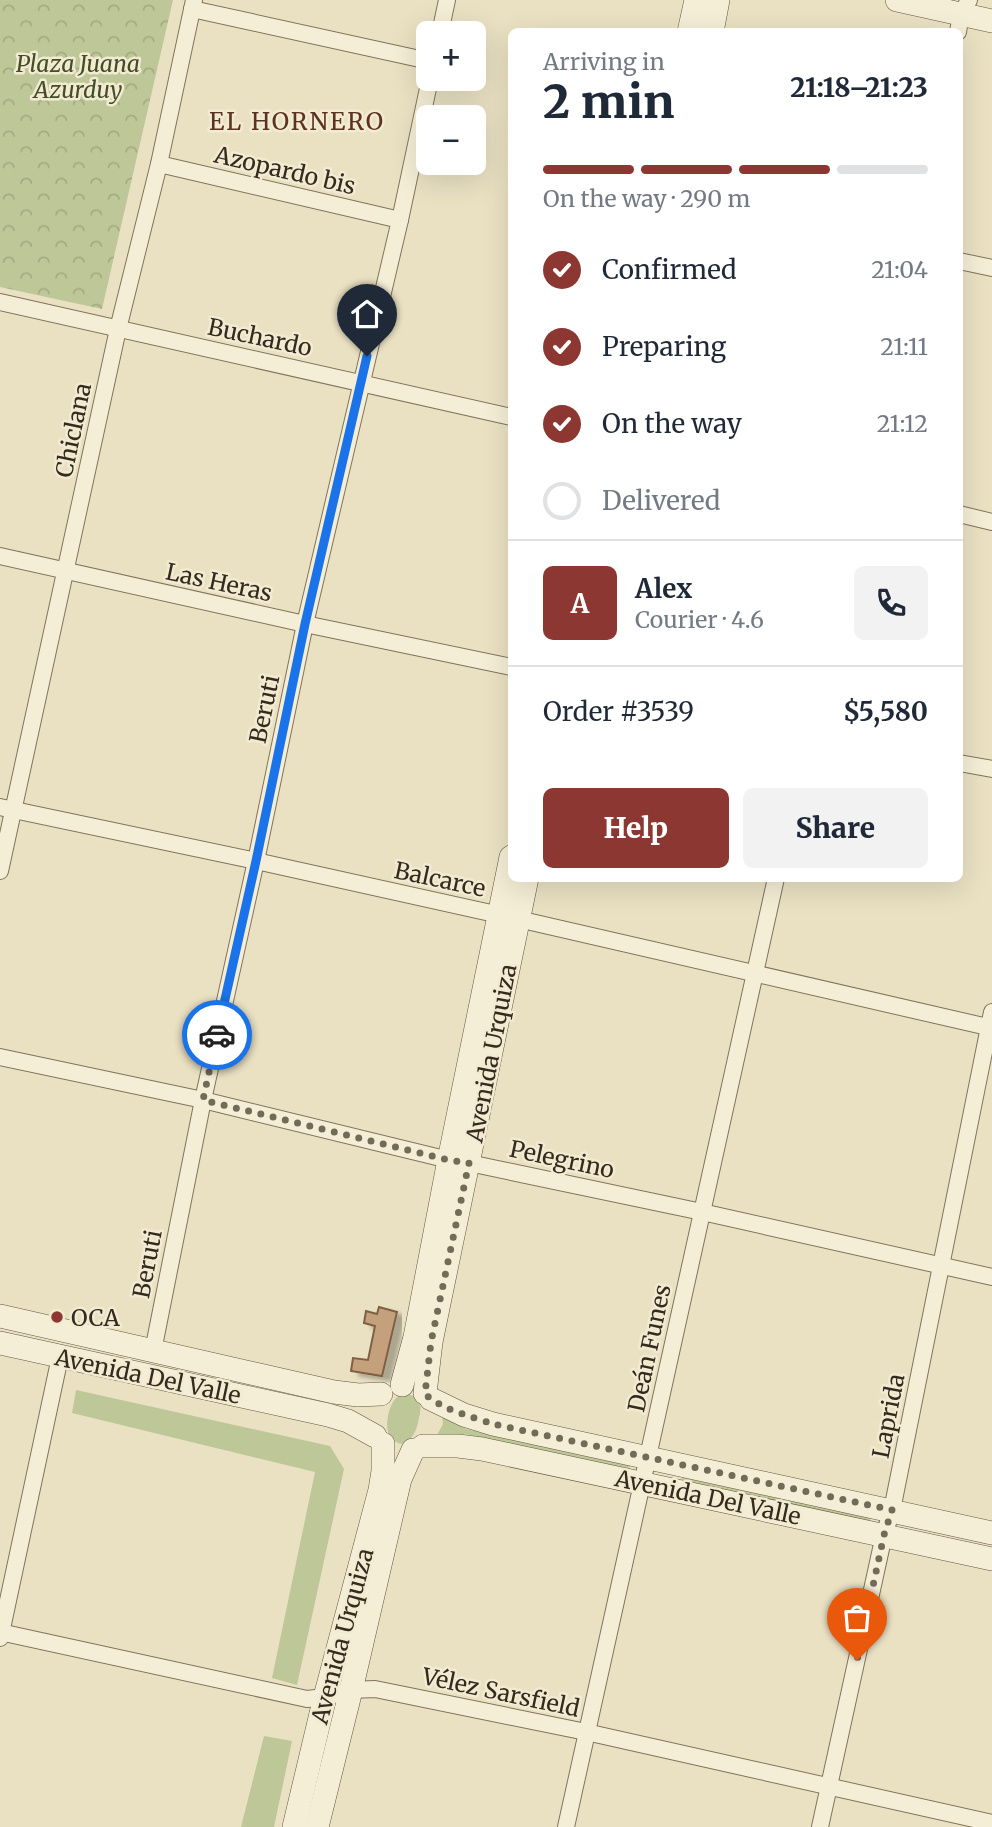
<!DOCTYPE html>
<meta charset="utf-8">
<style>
body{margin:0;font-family:Merriweather,serif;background:#f2f2f3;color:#1f2937;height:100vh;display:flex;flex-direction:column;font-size:26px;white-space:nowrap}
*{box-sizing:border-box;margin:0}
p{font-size:23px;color:#747a83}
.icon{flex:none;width:38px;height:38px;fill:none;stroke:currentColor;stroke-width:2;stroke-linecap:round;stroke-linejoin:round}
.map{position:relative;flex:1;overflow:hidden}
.sheet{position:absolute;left:508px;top:28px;width:455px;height:854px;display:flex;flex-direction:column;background:#fff;border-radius:10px;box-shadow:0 7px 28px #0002}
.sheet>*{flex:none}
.tools{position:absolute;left:416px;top:21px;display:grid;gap:14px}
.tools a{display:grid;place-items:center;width:70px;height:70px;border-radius:10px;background:#fff;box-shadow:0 7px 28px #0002;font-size:35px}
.pin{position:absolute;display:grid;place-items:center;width:60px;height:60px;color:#fff;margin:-72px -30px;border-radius:50% 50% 50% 0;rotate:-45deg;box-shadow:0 0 7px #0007}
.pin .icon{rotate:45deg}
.courier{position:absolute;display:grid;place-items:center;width:70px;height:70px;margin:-35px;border:5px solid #1a73e8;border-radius:50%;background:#fff;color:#222;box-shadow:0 2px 9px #0007}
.headline em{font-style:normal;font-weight:800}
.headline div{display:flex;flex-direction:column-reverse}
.headline{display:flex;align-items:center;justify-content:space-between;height:119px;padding:0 35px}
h1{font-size:46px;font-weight:800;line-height:52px}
.bar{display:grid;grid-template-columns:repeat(4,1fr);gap:10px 7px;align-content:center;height:84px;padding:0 35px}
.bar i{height:9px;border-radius:5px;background:#e0e1e3}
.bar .current{background:#8c3731}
.bar p{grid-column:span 4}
.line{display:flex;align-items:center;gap:18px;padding:0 35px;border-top:2px solid #e0e1e3}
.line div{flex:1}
.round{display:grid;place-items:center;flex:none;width:74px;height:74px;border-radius:10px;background:#f2f2f3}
ol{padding:0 35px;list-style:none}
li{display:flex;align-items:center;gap:21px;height:77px}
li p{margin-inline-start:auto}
li .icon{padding:7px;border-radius:50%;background:#8c3731;color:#fff;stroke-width:4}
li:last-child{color:#747a83}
li i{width:38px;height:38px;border:4px solid #e0e1e3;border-radius:50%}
.cta{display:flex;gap:14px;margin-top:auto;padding:14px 35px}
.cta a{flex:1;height:80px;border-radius:10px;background:#8c3731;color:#fff;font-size:28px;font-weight:800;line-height:80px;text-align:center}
.cta a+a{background:#f2f2f3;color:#1f2937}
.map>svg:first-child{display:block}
.grass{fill:#bec798}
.park{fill:url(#park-crowns)}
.building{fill:#c5a07c;stroke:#7f6044;stroke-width:2;filter:url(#shadow)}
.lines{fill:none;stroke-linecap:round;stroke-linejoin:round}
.street-casing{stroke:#82735c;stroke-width:18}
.secondary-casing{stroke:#64543f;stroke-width:24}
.street{stroke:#f5eed6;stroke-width:16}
.secondary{stroke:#f5eed6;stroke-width:23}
.done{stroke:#746a58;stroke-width:7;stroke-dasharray:0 12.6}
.route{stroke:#1a73e8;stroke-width:9}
.poi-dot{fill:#8c3731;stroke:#f2ebd2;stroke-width:2.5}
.labels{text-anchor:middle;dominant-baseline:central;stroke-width:5;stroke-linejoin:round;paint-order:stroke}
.park-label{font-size:23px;font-style:italic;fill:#414e27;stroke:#f2ebd2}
.street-label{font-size:23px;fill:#342a1e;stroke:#f2ebd2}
.poi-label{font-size:23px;fill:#342a1e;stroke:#f2ebd2;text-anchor:start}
.neighbourhood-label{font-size:24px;letter-spacing:2px;fill:#5c3222;stroke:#f2ebd2}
</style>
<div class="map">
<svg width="992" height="1827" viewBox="0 0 992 1827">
<defs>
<pattern id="park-crowns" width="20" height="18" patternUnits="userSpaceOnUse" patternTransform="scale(1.75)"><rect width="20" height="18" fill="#bec798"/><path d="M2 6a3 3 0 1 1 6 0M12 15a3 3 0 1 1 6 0" fill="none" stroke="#a4ab83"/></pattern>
<filter id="shadow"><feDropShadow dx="8" dy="4.5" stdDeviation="2" flood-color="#0004"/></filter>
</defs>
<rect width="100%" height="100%" fill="#eae1c3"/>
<g class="grass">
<polygon points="76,1390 330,1446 344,1469 297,1685 272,1678 315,1472 72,1413"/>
<path d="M406,1394C425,1397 421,1409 418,1423C415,1435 406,1452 392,1439C383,1431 388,1406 396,1398C400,1394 401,1395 406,1394Z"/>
<polygon points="442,1415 466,1429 630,1465 629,1470 465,1434 437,1435 443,1424"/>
<polygon points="682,1477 870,1518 869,1523 682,1481"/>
<polygon points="264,1736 292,1741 274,1827 241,1827"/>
</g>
<polygon class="park" points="0,0 173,0 102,309 0,287"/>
<polygon class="building" points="379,1307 397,1312 382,1376 351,1371 353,1358 368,1360 375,1326 364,1323 366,1311 377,1314"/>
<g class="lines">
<g class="street-casing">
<g id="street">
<polyline points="192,9 429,61"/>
<polyline points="958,32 961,14 969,0"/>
<polyline points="440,33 447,0"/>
<polyline points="159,164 400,220"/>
<polyline points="959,261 992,268"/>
<polyline points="0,302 511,417"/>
<polyline points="959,514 992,522"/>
<polyline points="0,556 305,624 511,667"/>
<polyline points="959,763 992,769"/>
<polyline points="0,807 256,861 518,919 992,1028"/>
<polyline points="0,871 118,329 159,164 194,0"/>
<polyline points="0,1057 203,1100 449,1160 469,1163 702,1212 992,1277"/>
<polyline points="153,1351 203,1100 256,861 305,624 400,220 430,79"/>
<polyline points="0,1632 307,1699 325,1697 351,1690 375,1689 586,1732 992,1823"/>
<polyline points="0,1638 60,1357"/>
<polyline points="566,1827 776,878"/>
<polyline points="820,1827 884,1535 892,1510 992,1012"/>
</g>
</g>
<g class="secondary-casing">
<g id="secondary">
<polyline points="897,0 992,21"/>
<polyline points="689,32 696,0"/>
<polyline points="712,32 718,0"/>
<polyline points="0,1316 334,1392 358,1395 381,1394"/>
<polyline points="0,1343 328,1415 348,1421 375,1436"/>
<polyline points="402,1385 415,1337 449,1160 511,857"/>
<polyline points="425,1393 431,1342 527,878"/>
<polyline points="431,1399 464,1415 493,1424 992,1533"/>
<polyline points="423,1446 458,1446 482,1449 992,1559"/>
<polyline points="294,1827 325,1697 380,1490 383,1471 383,1444"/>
<polyline points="317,1827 351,1690 400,1479 413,1450"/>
</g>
</g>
<use href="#street" class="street"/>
<use href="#secondary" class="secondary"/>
</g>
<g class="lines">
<path class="done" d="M217,1035L203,1100L449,1160L469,1163L431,1342L425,1394C441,1409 472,1417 493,1424L892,1510L884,1535L857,1660"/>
<polyline class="route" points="217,1035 256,861 305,624 367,356"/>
</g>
<circle class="poi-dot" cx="57" cy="1317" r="7"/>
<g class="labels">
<g class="park-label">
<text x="78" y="63">Plaza Juana<tspan x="78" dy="26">Azurduy</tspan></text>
</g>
<g class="street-label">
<text transform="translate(285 170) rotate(13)">Azopardo bis</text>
<text transform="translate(260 337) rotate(12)">Buchardo</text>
<text transform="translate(73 430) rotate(-78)">Chiclana</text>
<text transform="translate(219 582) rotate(12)">Las Heras</text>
<text transform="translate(264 709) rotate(-78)">Beruti</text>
<text transform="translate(440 879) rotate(12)">Balcarce</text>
<text transform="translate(491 1053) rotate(-79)">Avenida Urquiza</text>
<text transform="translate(562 1159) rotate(12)">Pelegrino</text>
<text transform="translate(147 1264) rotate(-79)">Beruti</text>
<text transform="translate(649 1348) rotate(-78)">Deán Funes</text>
<text transform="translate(148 1376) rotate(12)">Avenida Del Valle</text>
<text transform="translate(888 1416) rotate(-79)">Laprida</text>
<text transform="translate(708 1497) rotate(12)">Avenida Del Valle</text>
<text transform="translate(342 1636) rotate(-75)">Avenida Urquiza</text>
<text transform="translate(501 1692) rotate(12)">Vélez Sarsfield</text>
</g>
<g class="poi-label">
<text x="71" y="1317">OCA</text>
</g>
<g class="neighbourhood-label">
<text x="297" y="121">EL HORNERO</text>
</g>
</g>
</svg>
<div class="tools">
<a>+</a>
<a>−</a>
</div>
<div class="pin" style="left:857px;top:1660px;background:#ea580c"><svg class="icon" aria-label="bag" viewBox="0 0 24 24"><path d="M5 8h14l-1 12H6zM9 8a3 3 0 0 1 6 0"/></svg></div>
<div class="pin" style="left:367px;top:356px;background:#1f2937"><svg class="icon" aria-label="home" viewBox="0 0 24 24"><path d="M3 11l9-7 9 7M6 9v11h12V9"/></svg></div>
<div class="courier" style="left:217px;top:1035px"><svg class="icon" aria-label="car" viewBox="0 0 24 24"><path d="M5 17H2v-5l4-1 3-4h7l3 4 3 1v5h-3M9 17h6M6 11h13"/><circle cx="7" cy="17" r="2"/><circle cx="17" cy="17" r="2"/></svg></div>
<section class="sheet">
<div class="headline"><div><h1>2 min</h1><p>Arriving in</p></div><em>21:18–21:23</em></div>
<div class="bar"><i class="current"></i><i class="current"></i><i class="current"></i><i></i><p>On the way · 290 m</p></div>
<ol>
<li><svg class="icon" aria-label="check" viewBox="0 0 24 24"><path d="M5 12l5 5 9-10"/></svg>Confirmed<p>21:04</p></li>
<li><svg class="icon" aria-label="check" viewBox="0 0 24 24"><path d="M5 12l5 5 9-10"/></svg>Preparing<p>21:11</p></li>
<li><svg class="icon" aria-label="check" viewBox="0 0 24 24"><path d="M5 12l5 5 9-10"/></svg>On the way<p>21:12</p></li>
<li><i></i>Delivered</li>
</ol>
<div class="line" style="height:126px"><b class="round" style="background:#8c3731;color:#fff">A</b><div><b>Alex</b><p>Courier · 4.6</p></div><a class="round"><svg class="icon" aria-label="phone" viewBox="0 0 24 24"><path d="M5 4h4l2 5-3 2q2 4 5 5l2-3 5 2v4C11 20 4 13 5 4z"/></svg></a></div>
<div class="line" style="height:91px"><div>Order #3539</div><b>$5,580</b></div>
<div class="cta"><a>Help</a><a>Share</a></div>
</section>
</div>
